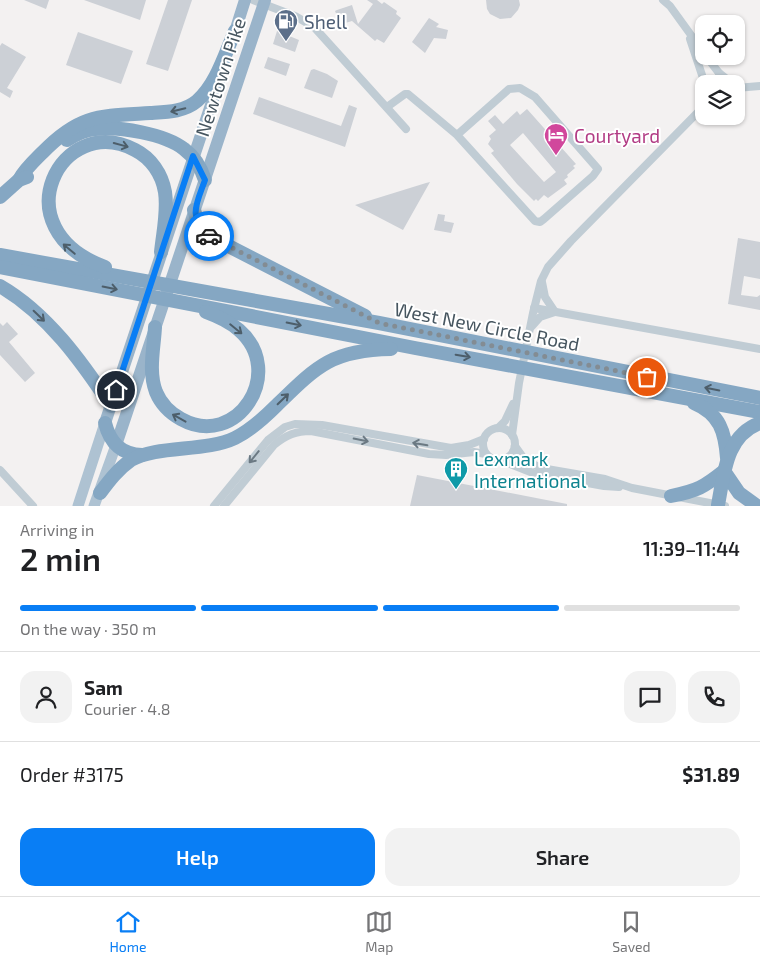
<!DOCTYPE html>
<meta charset="utf-8">
<style>
body{margin:0;font-family:"Exo 2",sans-serif;background:#f2f2f2;color:#202124;height:100vh;display:flex;flex-direction:column;font-size:19px;white-space:nowrap}
*{box-sizing:border-box;margin:0}
p{font-size:16px;color:#757577}
.icon{flex:none;width:28px;height:28px;fill:none;stroke:currentColor;stroke-width:2;stroke-linecap:round;stroke-linejoin:round}
.map{position:relative;height:506px;overflow:hidden}
.sheet{display:flex;flex-direction:column;background:#fff;flex:1}
.sheet>*{flex:none}
.buttons{position:absolute;left:695px;top:15px;display:grid;gap:10px}
.buttons a{display:grid;place-items:center;width:50px;height:50px;border-radius:10px;background:#fff;box-shadow:0 1px 4px #0004;font-size:25px}
.pin{position:absolute;display:grid;place-items:center;width:42px;height:42px;color:#fff;margin:-21px;border:2px solid #fff;border-radius:50%;box-shadow:0 1px 5px #0007}
.courier{position:absolute;display:grid;place-items:center;width:50px;height:50px;margin:-25px;border:4px solid #097ef5;border-radius:50%;background:#fff;color:#222;box-shadow:0 1px 6px #0007}
.summary em{font-style:normal;font-weight:600}
.summary div{display:flex;flex-direction:column-reverse}
.summary{display:flex;align-items:center;justify-content:space-between;height:85px;padding:0 20px}
h1{font-size:32px;font-weight:600;line-height:38px}
.bar{display:grid;grid-template-columns:repeat(4,1fr);gap:8px 5px;align-content:center;height:60px;padding:0 20px}
.bar i{height:6px;border-radius:4px;background:#e0e0e0}
.bar .on{background:#097ef5}
.bar p{grid-column:span 4}
.line{display:flex;align-items:center;gap:12px;padding:0 20px;border-top:1px solid #e0e0e0}
.line div{flex:1}
.round{display:grid;place-items:center;flex:none;width:52px;height:52px;border-radius:15px;background:#f2f2f2}
.action{display:flex;gap:10px;margin-top:auto;padding:10px 20px}
.action a{flex:1;height:58px;border-radius:15px;background:#097ef5;color:#fff;font-size:20px;font-weight:600;line-height:58px;text-align:center}
.action a+a{background:#f2f2f2;color:#202124}
.menu{display:flex;justify-content:space-around;align-items:center;height:70px;border-top:1px solid #e0e0e0;background:#fff;font-size:14px;color:#757577}
.menu a{display:grid;justify-items:center;gap:2px}
.menu .on{color:#097ef5}
.map>svg:first-child{display:block}
.building{fill:#ccd0d6;fill-rule:evenodd}
.lines{fill:none;stroke-linecap:round;stroke-linejoin:round}
.minor{stroke:#c0ccd4;stroke-width:8}
.primary{stroke:#aec2d2;stroke-width:11}
.trunk{stroke:#9ab4ca;stroke-width:12}
.motorway{stroke:#85a7c3;stroke-width:14}
.oneway{stroke:#4d5e6a}
.oneway2{stroke:#6b7983}
.done{stroke:#838c93;stroke-width:5;stroke-dasharray:0 9}
.route{stroke:#097ef5;stroke-width:6}
.labels{text-anchor:middle;dominant-baseline:central;stroke-width:4;stroke-linejoin:round;paint-order:stroke}
.service-label{font-size:19px;fill:#4e5e75;stroke:#fff;text-anchor:start}
.street-label{font-size:19px;fill:#475660;stroke:#fff}
.hotel-label{font-size:19px;fill:#b23c85;stroke:#fff;text-anchor:start}
.culture-label{font-size:19px;fill:#0d838f;stroke:#fff;text-anchor:start}
</style>
<div class="map">
<svg width="760" height="506" viewBox="0 0 760 506">
<rect width="100%" height="100%" fill="#f3f1f1"/>
<g class="building">
<polygon points="24,0 49,0 46,9"/>
<polygon points="84,0 146,0 140,20"/>
<polygon points="168,0 192,0 168,71 146,64"/>
<polygon points="367,0 377,0 382,4 384,2 397,11 396,14 401,18 384,43 377,39 375,41 352,21 342,24 340,18 338,18 335,11 337,10 352,5 358,24 373,4"/>
<polygon points="486,0 519,0 520,5 518,10 511,18 500,19 490,14 487,9"/>
<polygon points="429,18 439,24 436,27 448,30 446,39 434,38 425,53 412,42"/>
<polygon points="277,31 299,40 295,52 273,44"/>
<polygon points="78,32 133,51 121,84 66,65"/>
<polygon points="2,43 26,57 7,88 13,91 10,98 0,92 0,46"/>
<polygon points="268,57 290,64 286,76 264,68"/>
<polygon points="314,69 327,74 338,81 332,98 304,88 311,70"/>
<polygon points="259,97 341,126 349,105 357,108 345,147 253,114"/>
<path d="M527,109L576,164L573,166L575,168L567,175L568,177L564,180L567,184L548,198L544,195L538,201L536,199L534,201L517,184L491,153L494,151L488,144L491,139L489,136L496,130L488,121L495,115L503,124L517,111L520,115ZM523,133L556,172L544,182L510,145Z"/>
<polygon points="430,182 403,230 355,205 426,183"/>
<polygon points="438,214 445,215 444,221 454,223 451,233 434,230"/>
<polygon points="738,238 760,242 760,279 744,276 741,295 757,297 760,295 760,310 728,304"/>
<polygon points="7,322 18,334 9,342 35,373 25,382 0,355 0,323 3,326"/>
<polygon points="417,475 567,504 567,506 410,506"/>
</g>
<g class="lines">
<g class="minor">
<polyline points="253,0 295,16 314,27 406,129"/>
<polyline points="663,0 670,6 704,53"/>
<polyline points="690,39 705,84"/>
<polyline points="706,56 719,73 721,84"/>
<polyline points="719,73 733,84"/>
<polyline points="736,88 760,86"/>
<polyline points="387,107 405,94 408,94 457,135 535,221 540,222 544,219 593,176 598,169 535,97 520,88 509,89 457,135"/>
<polyline points="699,110 702,80"/>
<polyline points="534,308 760,349"/>
<polyline points="532,326 540,317 555,312 545,297 542,282"/>
<polyline points="498,428 505,421 513,404"/>
<circle cx="499" cy="444" r="16"/>
<polyline points="512,435 519,383 533,313 541,281 548,267 571,241 704,106"/>
<polyline points="515,446 525,460 541,468 605,479 632,488 725,506"/>
<polyline points="500,460 533,473 604,486 619,487"/>
<polyline points="0,470 33,506"/>
<polyline points="214,506 268,440 285,427 295,424 322,425 451,448 469,445 484,439"/>
<path d="M224,506L274,445C286,435 296,431 311,431L429,454L446,455L474,452L486,454"/>
</g>
<g class="primary">
<polyline points="78,506 105,423"/>
<polyline points="94,506 116,445"/>
</g>
<g class="trunk">
<polyline points="232,41 245,0"/>
<polyline points="105,423 222,72"/>
<polyline points="116,445 265,0"/>
</g>
<g class="motorway">
<path d="M67,140C76,134 85,130 95,129C119,126 165,134 184,149C195,157 201,168 205,180"/>
<path d="M19,180C25,169 34,161 43,152C80,114 100,116 150,113C166,112 184,112 197,101C216,85 225,54 235,31"/>
<polyline points="0,197 19,180 27,177"/>
<polyline points="194,210 198,223 207,235 365,316"/>
<polyline points="0,255 379,323 760,398"/>
<polyline points="0,267 415,348 760,412"/>
<path d="M105,267C0,229 61,111 135,150C151,158 162,174 165,192C168,212 163,232 161,252"/>
<path d="M0,286C47,313 82,362 111,406"/>
<path d="M155,327C154,348 148,371 156,392C161,404 170,413 181,419C237,450 287,372 239,330C230,322 217,316 206,312"/>
<path d="M694,403C720,414 725,432 727,458"/>
<path d="M105,423C110,443 121,454 142,455"/>
<path d="M100,493C109,481 118,469 131,460C157,445 206,452 235,438C251,430 264,418 277,405C317,366 332,350 391,349"/>
<path d="M671,496C697,491 704,487 724,471L739,493L757,506"/>
<path d="M718,505C724,474 726,435 760,423"/>
</g>
</g>
<defs><path id="oneway-shaft" d="M-6 0H5M1.5-3L5.5 0L1.5 3" fill="none" stroke-width="1.6" stroke-linecap="round" stroke-linejoin="round" transform="scale(1.25)"/></defs>
<g class="oneway">
<use href="#oneway-shaft" transform="translate(178 110) rotate(167)"/>
<use href="#oneway-shaft" transform="translate(121 145) rotate(15)"/>
<use href="#oneway-shaft" transform="translate(69 249) rotate(-140)"/>
<use href="#oneway-shaft" transform="translate(110 288) rotate(11)"/>
<use href="#oneway-shaft" transform="translate(39 316) rotate(44)"/>
<use href="#oneway-shaft" transform="translate(294 324) rotate(11)"/>
<use href="#oneway-shaft" transform="translate(236 329) rotate(39)"/>
<use href="#oneway-shaft" transform="translate(463 356) rotate(10)"/>
<use href="#oneway-shaft" transform="translate(712 389) rotate(-169)"/>
<use href="#oneway-shaft" transform="translate(283 399) rotate(-44)"/>
<use href="#oneway-shaft" transform="translate(179 418) rotate(-151)"/>
</g>
<g class="oneway2">
<use href="#oneway-shaft" transform="translate(361 440) rotate(11)"/>
<use href="#oneway-shaft" transform="translate(420 444) rotate(-170)"/>
<use href="#oneway-shaft" transform="translate(254 457) rotate(129)"/>
</g>
<g class="lines">
<polyline class="done" points="209,236 379,323 647,377"/>
<path class="route" d="M116,390L193,156L205,180C197,203 187,217 209,236"/>
</g>
<defs>
<g id="fuel-pin" transform="scale(1.25)"><path d="M0 17L-7.5 6A9.5 9.5 0 1 1 7.5 6Z" fill="#5c6f8a" stroke="#fff"/><path d="M-5.5-6h7V0h2V4h1.3V-2.5L3-4.5l.8-.8L6-3V5H2.5V1h-1V6h-7ZM-4.2-4.7v3.2H.2V-4.7Z" fill="#fff"/></g>
<g id="hotel-pin" transform="scale(1.25)"><path d="M0 17L-7.5 6A9.5 9.5 0 1 1 7.5 6Z" fill="#d1479c" stroke="#fff"/><path d="M-6-4.5h1.5V1H6V5H4.5V3h-9V5H-6ZM-4 0a1.8 1.8 0 1 1 3.6 0ZM.5 0V-2.5h3Q6-2.5 6 0Z" fill="#fff"/></g>
<g id="building-pin" transform="scale(1.25)"><path d="M0 17L-7.5 6A9.5 9.5 0 1 1 7.5 6Z" fill="#0f9aa8" stroke="#fff"/><path d="M-4-6H4V6H1V3H-1V6H-4ZM-2.5-4.3h1.7v1.8h-1.7ZM.8-4.3h1.7v1.8H.8ZM-2.5-1h1.7V.8h-1.7ZM.8-1h1.7V.8H.8Z" fill="#fff"/></g>
</defs>
<g fill-rule="evenodd">
<use href="#fuel-pin" x="286" y="21"/>
<use href="#hotel-pin" x="556" y="135"/>
<use href="#building-pin" x="456" y="469"/>
</g>
<g class="labels">
<g class="service-label">
<text x="304" y="21">Shell</text>
</g>
<g class="street-label">
<text transform="translate(220 77) rotate(-72)">Newtown Pike</text>
<text transform="translate(487 326) rotate(11)">West New Circle Road</text>
</g>
<g class="hotel-label">
<text x="574" y="135">Courtyard</text>
</g>
<g class="culture-label">
<text x="474" y="458">Lexmark<tspan x="474" dy="22">International</tspan></text>
</g>
</g>
</svg>
<div class="buttons">
<a><svg class="icon" aria-label="locate" viewBox="0 0 24 24"><circle cx="12" cy="12" r="6"/><path d="M12 2v4M12 18v4M2 12h4M18 12h4"/></svg></a>
<a><svg class="icon" aria-label="layers" viewBox="0 0 24 24"><path d="M12 4l9 5-9 5-9-5zM3 14l9 5 9-5"/></svg></a>
</div>
<div class="pin" style="left:647px;top:377px;background:#ea580c"><svg class="icon" aria-label="bag" viewBox="0 0 24 24"><path d="M5 8h14l-1 12H6zM9 8a3 3 0 0 1 6 0"/></svg></div>
<div class="pin" style="left:116px;top:390px;background:#1f2937"><svg class="icon" aria-label="home" viewBox="0 0 24 24"><path d="M3 11l9-7 9 7M6 9v11h12V9"/></svg></div>
<div class="courier" style="left:209px;top:236px"><svg class="icon" aria-label="car" viewBox="0 0 24 24"><path d="M5 17H2v-5l4-1 3-4h7l3 4 3 1v5h-3M9 17h6M6 11h13"/><circle cx="7" cy="17" r="2"/><circle cx="17" cy="17" r="2"/></svg></div>
</div>
<section class="sheet">
<div class="summary"><div><h1>2 min</h1><p>Arriving in</p></div><em>11:39–11:44</em></div>
<div class="bar"><i class="on"></i><i class="on"></i><i class="on"></i><i></i><p>On the way · 350 m</p></div>
<div class="line" style="height:90px"><a class="round"><svg class="icon" aria-label="person" viewBox="0 0 24 24"><circle cx="12" cy="8" r="4"/><path d="M4 21q1-7 8-7t8 7"/></svg></a><div><b>Sam</b><p>Courier · 4.8</p></div><a class="round"><svg class="icon" aria-label="chat" viewBox="0 0 24 24"><path d="M4 5h16v11H9l-5 4z"/></svg></a><a class="round"><svg class="icon" aria-label="phone" viewBox="0 0 24 24"><path d="M5 4h4l2 5-3 2q2 4 5 5l2-3 5 2v4C11 20 4 13 5 4z"/></svg></a></div>
<div class="line" style="height:65px"><div>Order #3175</div><b>$31.89</b></div>
<div class="action"><a>Help</a><a>Share</a></div>
</section>
<nav class="menu">
<a class="on"><svg class="icon" aria-label="home" viewBox="0 0 24 24"><path d="M3 11l9-7 9 7M6 9v11h12V9"/></svg>Home</a>
<a><svg class="icon" aria-label="map" viewBox="0 0 24 24"><path d="M3 6l6-2 6 2 6-2v14l-6 2-6-2-6 2zM9 4v14M15 6v14"/></svg>Map</a>
<a><svg class="icon" aria-label="saved" viewBox="0 0 24 24"><path d="M7 4h10v16l-5-4-5 4z"/></svg>Saved</a>
</nav>
